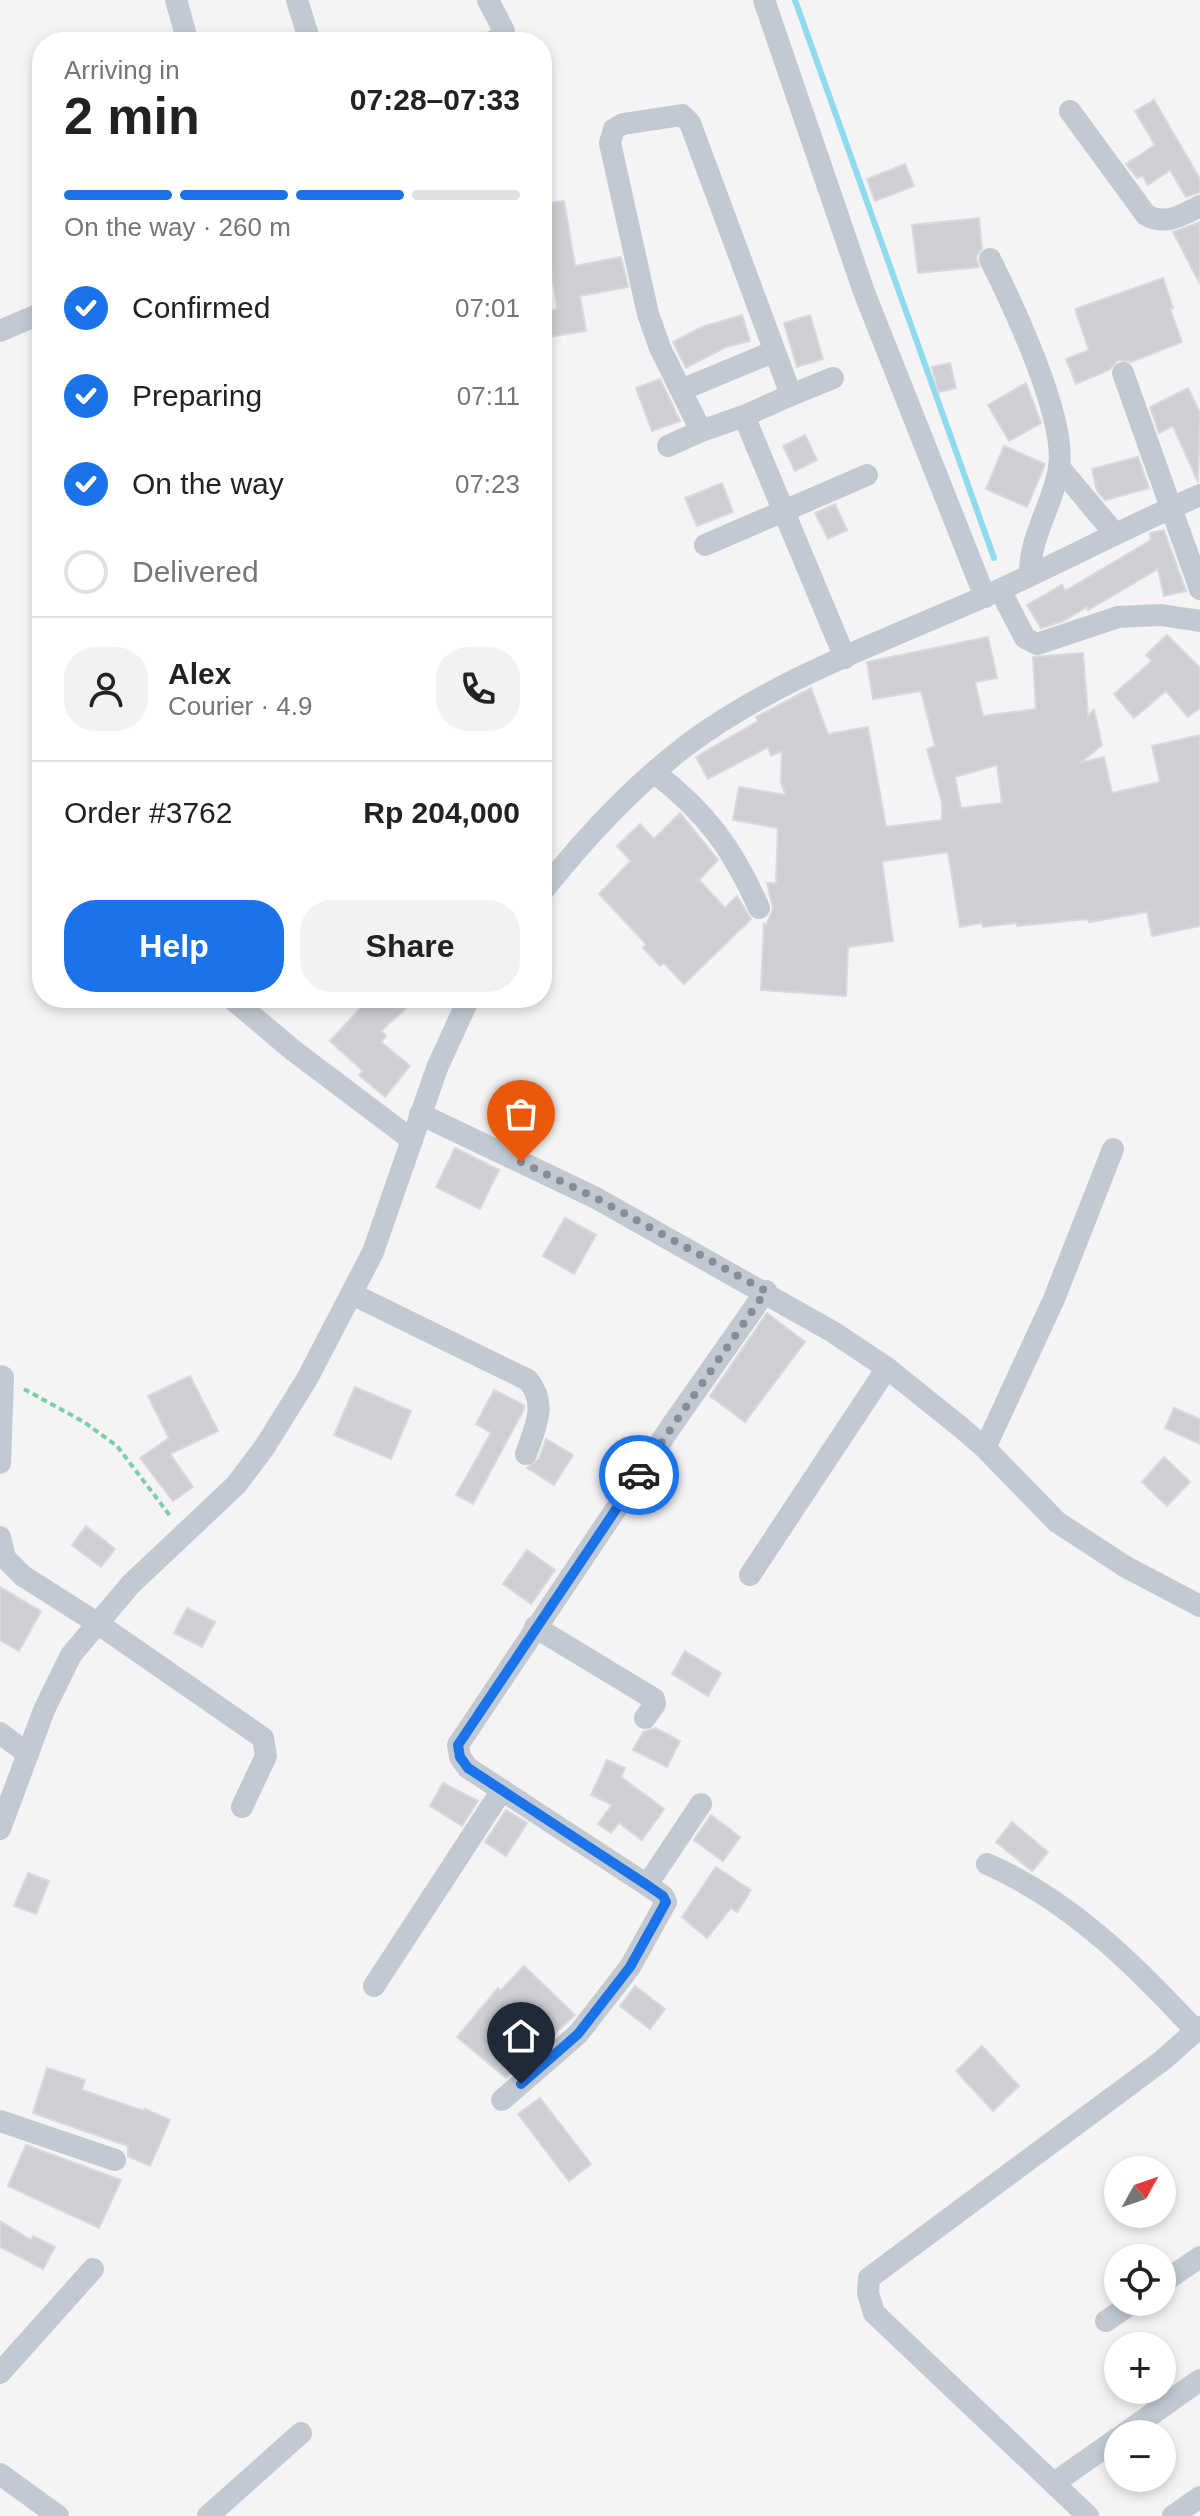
<!DOCTYPE html>
<meta charset="utf-8">
<style>
body{margin:0;font-family:Helvetica,sans-serif;background:#f2f2f2;color:#222;height:100vh;display:flex;flex-direction:column;font-size:30px;white-space:nowrap}
*{box-sizing:border-box;margin:0}
p{font-size:26px;color:#767676}
.icon{flex:none;width:44px;height:44px;fill:none;stroke:currentColor;stroke-width:2;stroke-linecap:round;stroke-linejoin:round}
.map{position:relative;flex:1;overflow:hidden}
.drawer{position:absolute;left:32px;top:32px;width:520px;height:976px;display:flex;flex-direction:column;background:#fff;border-radius:32px;box-shadow:0 4px 12px #0003}
.drawer>*{flex:none}
.needle{width:52px;rotate:50deg}
.fabs{position:absolute;left:1104px;top:2156px;display:grid;gap:16px}
.fabs a{display:grid;place-items:center;width:72px;height:72px;border-radius:50%;background:#fff;box-shadow:0 4px 12px #0003;font-size:40px}
.pin{position:absolute;display:grid;place-items:center;width:68px;height:68px;color:#fff;margin:-82px -34px;border-radius:50% 50% 50% 0;rotate:-45deg;box-shadow:0 0 8px #0007}
.pin .icon{rotate:45deg}
.courier{position:absolute;display:grid;place-items:center;width:80px;height:80px;margin:-40px;border:6px solid #1a73e8;border-radius:50%;background:#fff;color:#222;box-shadow:0 2px 10px #0007}
.overview em{font-style:normal;font-weight:700}
.overview div{display:flex;flex-direction:column-reverse}
.overview{display:flex;align-items:center;justify-content:space-between;height:136px;padding:0 32px}
h1{font-size:52px;font-weight:700;line-height:60px}
.bar{display:grid;grid-template-columns:repeat(4,1fr);gap:12px 8px;align-content:center;height:96px;padding:0 32px}
.bar i{height:10px;border-radius:6px;background:#e0e0e0}
.bar .active{background:#1a73e8}
.bar p{grid-column:span 4}
.line{display:flex;align-items:center;gap:20px;padding:0 32px;border-top:2px solid #e0e0e0}
.line div{flex:1}
.round{display:grid;place-items:center;flex:none;width:84px;height:84px;border-radius:32px;background:#f2f2f2}
ol{padding:0 32px;list-style:none}
li{display:flex;align-items:center;gap:24px;height:88px}
li p{margin-inline-start:auto}
li .icon{padding:8px;border-radius:50%;background:#1a73e8;color:#fff;stroke-width:4}
li:last-child{color:#767676}
li i{width:44px;height:44px;border:4px solid #e0e0e0;border-radius:50%}
.action{display:flex;gap:16px;margin-top:auto;padding:16px 32px}
.action a{flex:1;height:92px;border-radius:32px;background:#1a73e8;color:#fff;font-size:32px;font-weight:700;line-height:92px;text-align:center}
.action a+a{background:#f2f2f2;color:#222}
.map>svg:first-child{display:block}
.lines{fill:none;stroke-linecap:round;stroke-linejoin:round}
.stream{stroke:#90daee;stroke-width:6}
.building{fill:#cdcfd5;stroke:#d7d9de;stroke-width:2;fill-rule:evenodd}
.path{stroke:#7ad0a6;stroke-width:4;stroke-dasharray:6 4;stroke-linecap:butt}
.minor{stroke:#c1cad2;stroke-width:22}
.done{stroke:#868d94;stroke-width:8;stroke-dasharray:0 14.4}
.route{stroke:#1a73e8;stroke-width:10}
</style>
<div class="map">
<svg width="1200" height="2516" viewBox="0 0 1200 2516">
<rect width="100%" height="100%" fill="#f5f3f3"/>
<g class="lines">
<polyline class="stream" points="795,0 994,558"/>
</g>
<g class="building">
<polygon points="1154,100 1200,179 1200,192 1186,197 1170,170 1148,185 1143,176 1137,178 1126,164 1155,145 1135,111"/>
<polygon points="905,164 914,186 875,201 867,179"/>
<polygon points="564,201 575,266 621,257 628,287 580,296 586,331 542,338 542,313 557,309 542,204"/>
<polygon points="979,218 982,248 976,257 979,267 918,273 912,225"/>
<polygon points="1200,222 1200,284 1173,232"/>
<polygon points="1163,278 1173,308 1170,309 1182,342 1131,362 1118,360 1109,370 1076,384 1066,359 1089,350 1075,309"/>
<polygon points="742,315 750,341 726,347 686,368 673,342 702,327"/>
<polygon points="810,315 823,359 797,367 784,323"/>
<polygon points="950,363 956,388 938,392 932,367"/>
<polygon points="660,379 680,421 652,431 636,388"/>
<polygon points="1026,383 1041,423 1009,441 988,405"/>
<polygon points="1188,388 1200,413 1198,482 1173,426 1159,433 1150,407"/>
<polygon points="805,435 817,460 795,471 783,446"/>
<polygon points="1004,446 1045,464 1027,507 986,489"/>
<polygon points="1138,457 1149,488 1105,500 1097,491 1092,469"/>
<polygon points="722,483 733,512 697,526 685,498"/>
<polygon points="835,504 847,530 828,539 815,513"/>
<polygon points="1164,530 1186,591 1164,596 1158,569 1088,610 1087,607 1063,621 1041,628 1027,605 1062,585 1065,591 1151,540 1150,533"/>
<polygon points="1167,635 1200,668 1200,708 1188,717 1166,691 1134,718 1114,694 1152,661 1146,655"/>
<path d="M988,637L997,678L975,682L983,716L1036,709L1033,657L1083,653L1088,716L1094,710L1102,745L1080,763L1104,757L1112,793L1160,782L1152,746L1200,735V926L1152,936L1147,912L1089,922L1088,919L1017,926L1016,923L983,927L982,923L960,927L948,852L882,861L893,941L848,947L846,996L761,990L764,924L766,926L773,908L767,883H776L778,828L733,820L739,787L786,795L781,783L782,751L771,756L768,747L708,779L696,757L758,721L756,717L811,688L828,734L868,727L886,827L942,820V803L927,749L935,746L921,691L873,699L867,662ZM997,765L1002,803L961,808L955,777Z"/>
<polygon points="680,813 718,860 699,880 725,908 737,896 751,919 684,984 664,963 660,966 643,948 646,944 599,894 631,861 617,846 640,824 654,839"/>
<polygon points="370,998 417,998 381,1031 386,1036 381,1042 410,1066 385,1097 359,1075 363,1071 330,1041"/>
<polygon points="455,1148 499,1170 480,1209 436,1187"/>
<polygon points="565,1218 596,1235 574,1274 543,1256"/>
<polygon points="767,1313 805,1342 745,1422 710,1396"/>
<polygon points="190,1376 218,1431 170,1454 193,1487 173,1501 140,1458 169,1438 148,1396"/>
<polygon points="355,1387 411,1411 391,1459 334,1435"/>
<polygon points="494,1390 524,1405 524,1409 473,1504 456,1495 491,1433 476,1424"/>
<polygon points="1174,1408 1200,1419 1200,1444 1165,1428"/>
<polygon points="546,1439 573,1455 554,1485 527,1468 539,1459"/>
<polygon points="1164,1457 1190,1482 1167,1506 1142,1482"/>
<polygon points="86,1526 115,1549 101,1567 72,1545"/>
<polygon points="527,1550 555,1570 531,1604 503,1584"/>
<polygon points="0,1587 41,1611 19,1651 0,1640"/>
<polygon points="187,1608 215,1622 202,1647 174,1633"/>
<polygon points="685,1651 721,1673 708,1696 672,1674"/>
<polygon points="655,1728 680,1741 667,1767 633,1750 643,1732"/>
<polygon points="607,1760 625,1768 621,1777 664,1809 642,1840 619,1823 611,1833 598,1824 612,1805 591,1795"/>
<polygon points="443,1783 478,1801 462,1826 430,1806"/>
<polygon points="506,1810 527,1823 506,1856 485,1842"/>
<polygon points="711,1815 740,1837 723,1861 694,1840"/>
<polygon points="1012,1822 1048,1852 1032,1871 996,1842"/>
<polygon points="716,1867 751,1890 737,1912 731,1908 707,1938 682,1917"/>
<polygon points="28,1873 49,1881 36,1914 14,1906"/>
<polygon points="524,1966 575,2015 506,2078 457,2037 498,1988 500,1991"/>
<polygon points="635,1986 665,2009 650,2029 620,2006"/>
<polygon points="982,2046 1019,2086 993,2111 956,2071"/>
<polygon points="47,2068 85,2080 82,2090 144,2111 145,2109 170,2120 150,2166 128,2156 128,2146 33,2113"/>
<polygon points="540,2098 591,2164 569,2181 518,2114"/>
<polygon points="26,2145 121,2180 99,2228 8,2186"/>
<polygon points="0,2221 31,2240 33,2236 55,2247 43,2269 0,2247"/>
</g>
<g class="lines">
<polyline class="path" points="24,1389 84,1422 117,1446 171,1517"/>
<g class="minor">
<polyline points="176,0 188,42"/>
<polyline points="297,0 310,42"/>
<polyline points="488,0 504,31 503,36 491,42"/>
<polyline points="764,0 864,292 985,597"/>
<path d="M1070,111L1146,215C1165,226 1182,215 1200,206"/>
<path d="M990,259C1013,305 1067,419 1059,468C1053,505 1029,537 1030,575"/>
<polyline points="0,331 42,313"/>
<polyline points="1123,373 1200,589"/>
<polyline points="681,390 773,352"/>
<polyline points="791,395 833,378"/>
<polyline points="744,416 791,395 690,123 682,115 623,124 614,129 610,143 648,314 660,348 701,431 744,416 845,658"/>
<polyline points="668,446 701,431"/>
<polyline points="1059,467 1115,534"/>
<polyline points="705,545 867,475"/>
<polyline points="1000,590 1025,638 1037,644 1118,617 1161,615 1200,621"/>
<path d="M655,773C706,812 733,849 759,908"/>
<path d="M542,892C584,839 633,786 687,745C779,676 893,638 997,591C1065,560 1131,525 1200,495"/>
<polyline points="231,998 294,1051 412,1140"/>
<polyline points="420,1114 596,1198 833,1332 887,1368 958,1425 985,1448 1057,1522 1126,1567 1200,1606"/>
<path d="M352,1294L528,1380C548,1404 535,1428 526,1454"/>
<polyline points="0,1376 3,1377 0,1463"/>
<polyline points="985,1448 1054,1299 1113,1149"/>
<polyline points="0,1537 5,1558 23,1576 97,1623 263,1738 266,1756 242,1807"/>
<polyline points="750,1575 887,1368"/>
<polyline points="535,1627 654,1699 655,1704 645,1718"/>
<polyline points="0,1733 28,1754"/>
<polyline points="0,1829 44,1710 71,1655 131,1584 236,1485 264,1448 307,1379 373,1252 437,1068 469,998"/>
<path d="M987,1864C1070,1900 1136,1966 1196,2031"/>
<polyline points="647,1885 701,1804"/>
<polyline points="374,1986 502,1790"/>
<polyline points="502,2100 578,2034 630,1967 666,1902 663,1896 647,1885 468,1768 460,1757 458,1745 672,1425 766,1291"/>
<polyline points="0,2121 115,2160"/>
<polyline points="1162,2283 1200,2257"/>
<polyline points="1106,2321 1134,2302"/>
<polyline points="0,2373 93,2269"/>
<polyline points="1124,2434 1200,2380"/>
<polyline points="0,2474 58,2516"/>
<polyline points="1054,2483 1118,2438"/>
<polyline points="208,2516 301,2433"/>
<polyline points="1088,2516 874,2313 868,2293 869,2278 1163,2060 1200,2027"/>
<polyline points="1173,2516 1200,2497"/>
</g>
</g>
<g class="lines">
<polyline class="done" points="521,1162 596,1198 766,1291 639,1475"/>
<polyline class="route" points="521,2084 578,2034 630,1967 666,1902 663,1896 647,1885 468,1768 460,1757 458,1745 639,1475"/>
</g>
</svg>
<div class="fabs">
<a><svg class="needle" viewBox="-14 -14 28 28"><path d="M0-13l5 13h-10z" fill="#e53935"/><path d="M0 13l5-13h-10z" fill="#767676"/></svg></a>
<a><svg class="icon" aria-label="locate" viewBox="0 0 24 24"><circle cx="12" cy="12" r="6"/><path d="M12 2v4M12 18v4M2 12h4M18 12h4"/></svg></a>
<a>+</a>
<a>−</a>
</div>
<div class="pin" style="left:521px;top:1162px;background:#ea580c"><svg class="icon" aria-label="bag" viewBox="0 0 24 24"><path d="M5 8h14l-1 12H6zM9 8a3 3 0 0 1 6 0"/></svg></div>
<div class="pin" style="left:521px;top:2084px;background:#1f2937"><svg class="icon" aria-label="home" viewBox="0 0 24 24"><path d="M3 11l9-7 9 7M6 9v11h12V9"/></svg></div>
<div class="courier" style="left:639px;top:1475px"><svg class="icon" aria-label="car" viewBox="0 0 24 24"><path d="M5 17H2v-5l4-1 3-4h7l3 4 3 1v5h-3M9 17h6M6 11h13"/><circle cx="7" cy="17" r="2"/><circle cx="17" cy="17" r="2"/></svg></div>
<section class="drawer">
<div class="overview"><div><h1>2 min</h1><p>Arriving in</p></div><em>07:28–07:33</em></div>
<div class="bar"><i class="active"></i><i class="active"></i><i class="active"></i><i></i><p>On the way · 260 m</p></div>
<ol>
<li><svg class="icon" aria-label="check" viewBox="0 0 24 24"><path d="M5 12l5 5 9-10"/></svg>Confirmed<p>07:01</p></li>
<li><svg class="icon" aria-label="check" viewBox="0 0 24 24"><path d="M5 12l5 5 9-10"/></svg>Preparing<p>07:11</p></li>
<li><svg class="icon" aria-label="check" viewBox="0 0 24 24"><path d="M5 12l5 5 9-10"/></svg>On the way<p>07:23</p></li>
<li><i></i>Delivered</li>
</ol>
<div class="line" style="height:144px"><a class="round"><svg class="icon" aria-label="person" viewBox="0 0 24 24"><circle cx="12" cy="8" r="4"/><path d="M4 21q1-7 8-7t8 7"/></svg></a><div><b>Alex</b><p>Courier · 4.9</p></div><a class="round"><svg class="icon" aria-label="phone" viewBox="0 0 24 24"><path d="M5 4h4l2 5-3 2q2 4 5 5l2-3 5 2v4C11 20 4 13 5 4z"/></svg></a></div>
<div class="line" style="height:104px"><div>Order #3762</div><b>Rp 204,000</b></div>
<div class="action"><a>Help</a><a>Share</a></div>
</section>
</div>
